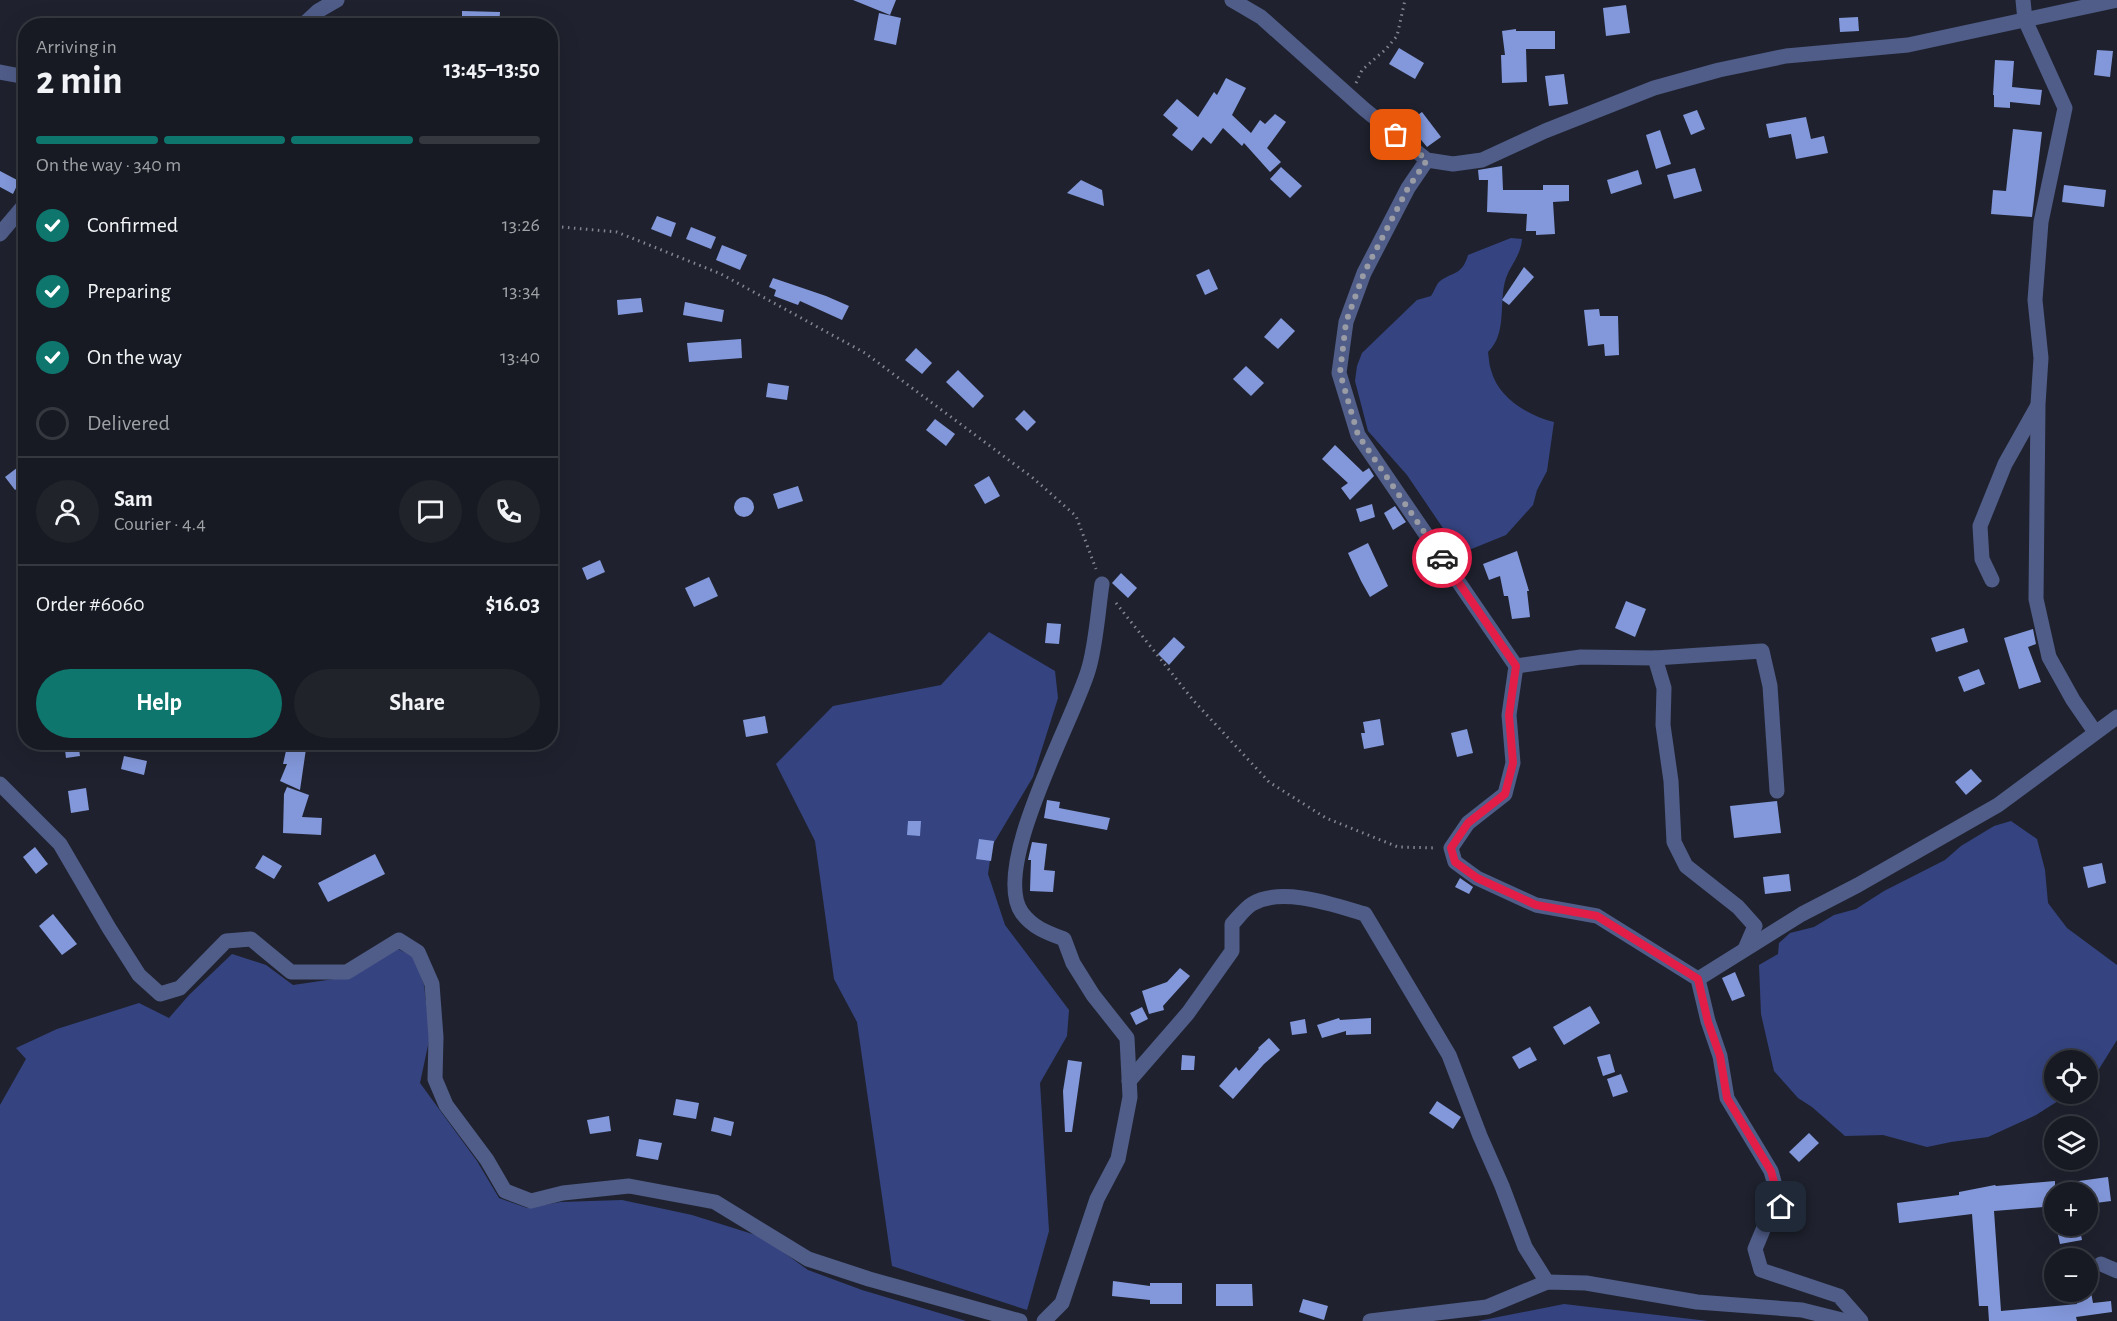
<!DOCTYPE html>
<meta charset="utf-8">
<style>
body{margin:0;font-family:"Alegreya Sans",sans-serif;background:#20232a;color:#f1f3f6;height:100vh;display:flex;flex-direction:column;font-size:22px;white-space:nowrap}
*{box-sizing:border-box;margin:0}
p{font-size:20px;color:#9ea1a5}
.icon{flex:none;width:33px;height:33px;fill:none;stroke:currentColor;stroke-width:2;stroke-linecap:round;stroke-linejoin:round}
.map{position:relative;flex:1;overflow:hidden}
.details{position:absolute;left:18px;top:18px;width:540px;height:732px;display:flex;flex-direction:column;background:#171a22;border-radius:24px;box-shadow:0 6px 24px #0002,0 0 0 2px #363840}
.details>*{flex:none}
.fabs{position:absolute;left:2044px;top:1050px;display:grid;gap:12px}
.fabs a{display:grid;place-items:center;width:54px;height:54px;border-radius:50%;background:#171a22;box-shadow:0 6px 24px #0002,0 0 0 2px #363840;font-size:30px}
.pin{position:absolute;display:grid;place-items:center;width:51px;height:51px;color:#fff;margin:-26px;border-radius:12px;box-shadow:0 3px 9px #0006}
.courier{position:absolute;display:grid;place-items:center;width:60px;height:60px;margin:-30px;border:4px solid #e11d48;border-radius:50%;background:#fff;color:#222;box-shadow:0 2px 8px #0007}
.head em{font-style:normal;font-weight:700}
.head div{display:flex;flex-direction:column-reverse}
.head{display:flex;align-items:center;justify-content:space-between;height:102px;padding:0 18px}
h1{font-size:39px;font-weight:700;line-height:45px}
.bar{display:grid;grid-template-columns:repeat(4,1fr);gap:9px 6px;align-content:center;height:72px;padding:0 18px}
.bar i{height:8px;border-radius:4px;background:#363840}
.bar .selected{background:#0f766e}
.bar p{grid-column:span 4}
.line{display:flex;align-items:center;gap:15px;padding:0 18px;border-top:2px solid #363840}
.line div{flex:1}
.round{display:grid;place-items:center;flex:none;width:63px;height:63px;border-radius:32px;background:#20232a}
ol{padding:0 18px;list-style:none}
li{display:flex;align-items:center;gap:18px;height:66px}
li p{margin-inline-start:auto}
li .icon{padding:6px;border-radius:50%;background:#0f766e;color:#fff;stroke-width:4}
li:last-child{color:#9ea1a5}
li i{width:33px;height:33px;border:3px solid #363840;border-radius:50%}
.primary-button{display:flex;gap:12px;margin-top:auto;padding:12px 18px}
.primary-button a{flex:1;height:69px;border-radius:36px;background:#0f766e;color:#fff;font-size:24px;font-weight:700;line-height:69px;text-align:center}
.primary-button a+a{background:#20232a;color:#f1f3f6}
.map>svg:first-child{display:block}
.forest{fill:#354480}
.building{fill:#8398db}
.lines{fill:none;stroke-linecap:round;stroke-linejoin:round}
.path{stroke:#838690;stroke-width:3;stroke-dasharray:1.5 4.5;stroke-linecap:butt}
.minor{stroke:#505d89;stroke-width:15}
.done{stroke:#999ca5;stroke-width:6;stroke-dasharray:0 10.8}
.route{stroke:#e11d48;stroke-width:8}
</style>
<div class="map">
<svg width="2117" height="1321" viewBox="0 0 2117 1321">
<rect width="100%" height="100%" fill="#1f222e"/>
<g class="forest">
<path d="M1511,238L1522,239C1521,255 1511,264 1506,278C1498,302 1508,333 1488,352C1489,358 1489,365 1491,370C1498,398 1529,416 1554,422L1547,471L1537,490L1533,505L1506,535L1464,552L1449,537L1407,475L1368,431L1355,381L1357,366L1362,353L1417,300L1431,296C1434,292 1436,285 1439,282C1453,271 1462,276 1468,255Z"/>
<polygon points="989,632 1055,671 1058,698 1033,777 992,846 988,874 1005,925 1069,1010 1067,1036 1040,1083 1049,1231 1027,1310 892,1266 857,1022 834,979 815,841 776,764 833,706 941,685"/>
<polygon points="2011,821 2037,839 2045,870 2048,903 2067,928 2117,965 2117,1040 2099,1069 2088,1078 2088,1060 2055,1060 2055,1094 2069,1094 2036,1115 1988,1137 1951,1142 1927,1147 1883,1135 1845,1136 1812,1107 1798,1098 1774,1071 1761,1014 1759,965 1778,954 1779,943 1790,933 1814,927 1834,915 1856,909 1884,891 1945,860 1961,846 1994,826"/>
<polygon points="396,948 414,957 424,985 430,1036 420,1083 477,1161 499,1198 527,1208 561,1202 622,1200 692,1215 762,1237 808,1270 862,1290 966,1321 0,1321 0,1105 26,1059 16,1048 57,1029 139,1003 169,1018 189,995 232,954 266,965 293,985 348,977"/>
<polygon points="1564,1304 1708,1321 1478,1321"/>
</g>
<g class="building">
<polygon points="853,0 896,0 890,15"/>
<polygon points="1626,5 1630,33 1606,36 1603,8"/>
<polygon points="462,11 500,12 499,26 462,26"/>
<polygon points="879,13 901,18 896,45 874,40"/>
<polygon points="1858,17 1859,31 1840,32 1839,18"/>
<polygon points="1516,29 1516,31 1555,31 1555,49 1526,49 1527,82 1502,83 1501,55 1505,55 1502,31"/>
<polygon points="1399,48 1424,63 1415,79 1389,64"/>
<polygon points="2097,50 2113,51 2110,77 2094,75"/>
<polygon points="1995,60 2014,61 2012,87 2042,90 2040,105 2010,102 2010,108 1994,107 1994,95 1993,95"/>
<polygon points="1564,74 1568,104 1549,106 1545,76"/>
<polygon points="1226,78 1246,88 1232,115 1251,133 1260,120 1265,124 1275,114 1286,122 1267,148 1281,162 1270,172 1244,143 1242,146 1223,128 1211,144 1203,137 1192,151 1172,135 1178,128 1163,115 1177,99 1198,117 1214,92 1217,95"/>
<polygon points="1697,110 1705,129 1691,135 1683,115"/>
<polygon points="1422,112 1441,137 1427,147 1407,123"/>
<polygon points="1806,117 1811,139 1824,136 1828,153 1796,159 1791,134 1769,138 1766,124"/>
<polygon points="2013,129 2042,132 2032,217 1991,214 1993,190 2006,191"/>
<polygon points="1660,130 1671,164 1656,169 1646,135"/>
<polygon points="1502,166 1503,190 1543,190 1543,185 1569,185 1569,201 1553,202 1555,234 1536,235 1536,231 1526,231 1527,214 1487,212 1488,180 1479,180 1478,170"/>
<polygon points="1281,167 1302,186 1290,198 1270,179"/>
<polygon points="1695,168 1702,191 1674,199 1667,175"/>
<polygon points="1638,170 1642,184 1611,194 1607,180"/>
<polygon points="0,171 19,181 13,194 0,187"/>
<polygon points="1081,180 1102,190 1104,206 1067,193"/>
<polygon points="2064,185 2106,190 2104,207 2062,202"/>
<polygon points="657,216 676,223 671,237 651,229"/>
<polygon points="691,227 716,237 711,249 686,239"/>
<polygon points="722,245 747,255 740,270 716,260"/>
<polygon points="1524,267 1534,277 1509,305 1502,300"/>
<polygon points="1209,269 1218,289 1205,295 1196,275"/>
<polygon points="773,278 826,296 849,306 842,320 800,301 798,305 774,296 776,290 769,287"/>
<polygon points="641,298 643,312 618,315 617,300"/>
<polygon points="685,302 724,310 722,322 683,315"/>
<polygon points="1599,309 1600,316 1618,316 1619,355 1605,356 1604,344 1588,346 1584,310"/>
<polygon points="1281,318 1295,331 1278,349 1264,337"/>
<polygon points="741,339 742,358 689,362 687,343"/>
<polygon points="916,348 932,363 922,374 905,360"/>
<polygon points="1246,366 1264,383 1251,396 1233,379"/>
<polygon points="958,370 984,396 973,408 946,382"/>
<polygon points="768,383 789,386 787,400 766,397"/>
<polygon points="1024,410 1036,422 1027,431 1015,419"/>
<polygon points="935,419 955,434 946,446 926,430"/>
<polygon points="1335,445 1363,472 1369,468 1374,476 1350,500 1341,488 1348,483 1322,459"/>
<polygon points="26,461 26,482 15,490 5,477"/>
<polygon points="989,476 1000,496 985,504 974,485"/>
<polygon points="798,486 803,501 778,509 773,494"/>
<circle cx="744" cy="507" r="10"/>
<polygon points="1372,504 1375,517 1360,522 1356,509"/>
<polygon points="1395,506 1406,522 1393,530 1384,513"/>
<polygon points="1368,543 1388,586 1370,597 1361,581 1348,553"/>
<polygon points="1517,551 1529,591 1527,591 1530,617 1512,619 1508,596 1504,596 1500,576 1489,580 1483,564"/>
<polygon points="600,560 605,572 587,580 582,568"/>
<polygon points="1121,573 1137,588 1128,598 1112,583"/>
<polygon points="709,577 718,596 694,607 685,588"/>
<polygon points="1626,601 1646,609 1635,637 1615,628"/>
<polygon points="1047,623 1061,624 1059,644 1045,643"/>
<polygon points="1964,628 1968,642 1936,652 1931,638"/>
<polygon points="2033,629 2036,644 2028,647 2041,682 2019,689 2004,638"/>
<polygon points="1174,637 1185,647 1169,665 1158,654"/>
<polygon points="1979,669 1985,684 1964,692 1958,677"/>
<polygon points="765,716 768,733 746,737 743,720"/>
<polygon points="1380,719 1384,745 1364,749 1361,733 1365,733 1363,722"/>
<polygon points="1467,729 1473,753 1457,757 1451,733"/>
<polygon points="64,742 78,742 80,756 66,758"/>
<polygon points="288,742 307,742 300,790 280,781 287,764 283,764"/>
<polygon points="124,756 147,761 144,775 121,769"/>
<polygon points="1971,769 1982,781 1966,795 1955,782"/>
<polygon points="287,787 309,795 302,817 322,818 321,835 283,833 284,794"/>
<polygon points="86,788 89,810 71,813 68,791"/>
<polygon points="1047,800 1060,802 1059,808 1110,818 1107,830 1044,818"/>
<polygon points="1777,801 1781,833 1734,838 1730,806"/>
<polygon points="908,821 921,821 920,836 907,835"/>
<polygon points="979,839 994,841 991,861 976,859"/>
<polygon points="1032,842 1047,844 1044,870 1055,871 1053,892 1030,891 1031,860 1028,860"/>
<polygon points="35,847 48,864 36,874 23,857"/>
<polygon points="375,854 385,874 328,902 318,883"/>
<polygon points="263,855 282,866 274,879 255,868"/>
<polygon points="2102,863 2106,883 2088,888 2083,867"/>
<polygon points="1789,874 1791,891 1765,894 1763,877"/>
<polygon points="1460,878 1473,887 1469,894 1455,887"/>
<polygon points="53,914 77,944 62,955 39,926"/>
<polygon points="1180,968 1190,976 1163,1006 1164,1010 1149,1014 1142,991 1167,982"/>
<polygon points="1735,972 1745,996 1732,1001 1722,978"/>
<polygon points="1590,1006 1600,1023 1564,1045 1553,1027"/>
<polygon points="1142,1007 1148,1019 1136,1025 1130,1013"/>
<polygon points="1339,1018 1340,1020 1371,1018 1371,1034 1346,1035 1346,1031 1322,1038 1317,1025"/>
<polygon points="1305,1019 1307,1033 1292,1035 1290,1022"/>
<polygon points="1269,1038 1280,1050 1264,1064 1233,1099 1219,1086 1236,1067 1239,1071 1259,1049 1258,1048"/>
<polygon points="1530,1047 1537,1060 1519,1069 1512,1057"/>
<polygon points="1610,1054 1615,1072 1603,1076 1597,1057"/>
<polygon points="1182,1055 1195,1056 1194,1070 1181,1070"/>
<polygon points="1068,1060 1082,1062 1072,1132 1065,1132 1063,1091"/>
<polygon points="1621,1074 1628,1092 1613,1097 1607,1079"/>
<polygon points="676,1099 699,1103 696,1119 673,1115"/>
<polygon points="1437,1101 1461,1117 1453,1129 1429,1113"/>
<polygon points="609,1116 611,1131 590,1134 587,1120"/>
<polygon points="714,1117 734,1122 731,1136 711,1131"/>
<polygon points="1809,1133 1819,1143 1799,1162 1789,1152"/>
<polygon points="639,1139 662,1143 658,1160 636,1156"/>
<polygon points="2108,1177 2111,1201 2088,1204 2088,1192 2057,1192 2057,1184"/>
<polygon points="2055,1181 2055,1206 1994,1211 2001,1311 2077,1304 2075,1292 2091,1292 2093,1303 2111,1301 2112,1312 2076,1317 2077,1321 1989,1321 1988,1306 1979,1306 1972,1214 1899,1223 1897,1203 1959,1195 1959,1192 1995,1185 1996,1186"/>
<polygon points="2056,1226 2079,1226 2082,1240 2060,1244"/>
<polygon points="1113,1281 1150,1286 1150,1283 1182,1283 1182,1304 1150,1304 1150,1300 1112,1296"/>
<polygon points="1216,1284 1252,1284 1253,1306 1216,1306"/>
<polygon points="1303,1299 1328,1306 1324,1320 1299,1312"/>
</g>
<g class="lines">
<g class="path">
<polyline points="1356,83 1362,70 1386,49 1397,36 1405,0"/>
<polyline points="550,226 617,232 721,274 865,353 1033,478 1076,516 1096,569"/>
<polyline points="1116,603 1193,700 1269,782 1326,818 1398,847 1437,848"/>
</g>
<g class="minor">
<polyline points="1232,0 1261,17 1364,109 1427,160 1453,164 1482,160 1545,131 1654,88 1719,70 1786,56 1908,45 2117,0"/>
<polyline points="2023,0 2025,20 2065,108 2041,222 2035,300 2041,358 2038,404 2036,599 2049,657 2073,700 2095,732"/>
<polyline points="302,26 318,11 337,0"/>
<polyline points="0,72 26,77"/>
<polyline points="1427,160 1408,188 1364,273 1346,322 1339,373 1358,435 1516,666 1509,715 1513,763 1505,794 1468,823 1451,848 1455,862 1477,878 1536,905 1597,916 1698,979 1708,1021 1720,1056 1727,1098 1771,1171 1781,1207 1765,1225 1755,1249 1761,1270 1839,1296 1861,1321"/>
<polyline points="0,234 26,203"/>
<polyline points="1992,580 1982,559 1980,526 2005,464 2037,407"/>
<polyline points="1655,658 1664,688 1663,725 1671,781 1674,842 1686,866 1738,907 1755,926 1745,949"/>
<polyline points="1516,666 1581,657 1655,658 1762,651 1770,686 1777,791"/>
<polyline points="0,784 60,844 109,928 139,975 160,994 180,988 226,941 251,939 291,972 347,972 399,940 418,952 432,984 436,1037 435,1079 446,1105 487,1160 505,1191 531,1201 563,1193 629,1186 715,1202 808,1259 869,1279 1020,1321"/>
<polyline points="1698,979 1802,914 1858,885 1998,805 2117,717"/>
<path d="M1129,1081L1188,1013L1232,951V924C1238,918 1244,909 1252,904C1282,886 1334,905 1365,914L1449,1055L1480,1136L1502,1186L1525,1247L1547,1282"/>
<polyline points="2101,1264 2117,1271"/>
<path d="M1044,1321L1062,1303L1097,1199L1118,1159L1130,1097L1127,1038L1093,995L1073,963L1064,939C1048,933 1033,928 1022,913C990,868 1073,721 1088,671C1096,646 1098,610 1102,584"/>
<polyline points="1370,1321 1487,1307 1547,1282 1586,1283 1697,1302 1802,1310 1846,1321"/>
</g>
</g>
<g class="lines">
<polyline class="done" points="1396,135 1427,160 1408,188 1364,273 1346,322 1340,373 1358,435 1442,558"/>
<polyline class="route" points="1442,558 1516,666 1509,715 1513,763 1505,794 1468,823 1451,848 1455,862 1477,878 1536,905 1597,916 1698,979 1708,1022 1720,1056 1727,1098 1771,1171 1781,1207"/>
</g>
</svg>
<div class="fabs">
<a><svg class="icon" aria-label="locate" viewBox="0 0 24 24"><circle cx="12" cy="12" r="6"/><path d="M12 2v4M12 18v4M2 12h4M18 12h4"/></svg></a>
<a><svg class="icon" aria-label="layers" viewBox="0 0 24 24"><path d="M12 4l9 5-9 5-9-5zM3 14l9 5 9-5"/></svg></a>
<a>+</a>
<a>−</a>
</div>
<div class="pin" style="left:1396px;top:135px;background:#ea580c"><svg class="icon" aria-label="bag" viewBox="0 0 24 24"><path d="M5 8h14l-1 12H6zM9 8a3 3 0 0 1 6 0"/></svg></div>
<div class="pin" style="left:1781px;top:1207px;background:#1f2937"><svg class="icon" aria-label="home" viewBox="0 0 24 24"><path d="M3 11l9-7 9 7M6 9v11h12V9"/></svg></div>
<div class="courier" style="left:1442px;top:558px"><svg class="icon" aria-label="car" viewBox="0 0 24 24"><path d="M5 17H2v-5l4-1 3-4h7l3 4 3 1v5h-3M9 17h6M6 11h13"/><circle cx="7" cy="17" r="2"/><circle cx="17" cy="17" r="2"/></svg></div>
<section class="details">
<div class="head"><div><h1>2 min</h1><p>Arriving in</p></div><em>13:45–13:50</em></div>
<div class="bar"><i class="selected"></i><i class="selected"></i><i class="selected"></i><i></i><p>On the way · 340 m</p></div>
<ol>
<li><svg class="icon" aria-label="check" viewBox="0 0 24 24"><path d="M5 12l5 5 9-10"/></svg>Confirmed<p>13:26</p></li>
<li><svg class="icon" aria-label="check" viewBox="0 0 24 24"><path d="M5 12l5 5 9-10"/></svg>Preparing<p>13:34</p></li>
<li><svg class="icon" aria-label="check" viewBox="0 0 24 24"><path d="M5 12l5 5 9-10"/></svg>On the way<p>13:40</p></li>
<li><i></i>Delivered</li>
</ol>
<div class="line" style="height:108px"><a class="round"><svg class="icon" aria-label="person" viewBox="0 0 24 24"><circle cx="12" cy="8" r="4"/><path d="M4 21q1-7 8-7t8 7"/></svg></a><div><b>Sam</b><p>Courier · 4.4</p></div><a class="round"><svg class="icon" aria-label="chat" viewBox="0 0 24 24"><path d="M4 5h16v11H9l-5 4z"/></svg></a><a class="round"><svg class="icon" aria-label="phone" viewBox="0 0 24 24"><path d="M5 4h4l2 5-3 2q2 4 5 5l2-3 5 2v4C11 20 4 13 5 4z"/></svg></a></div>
<div class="line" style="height:78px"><div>Order #6060</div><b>$16.03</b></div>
<div class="primary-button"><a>Help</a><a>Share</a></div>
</section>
</div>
